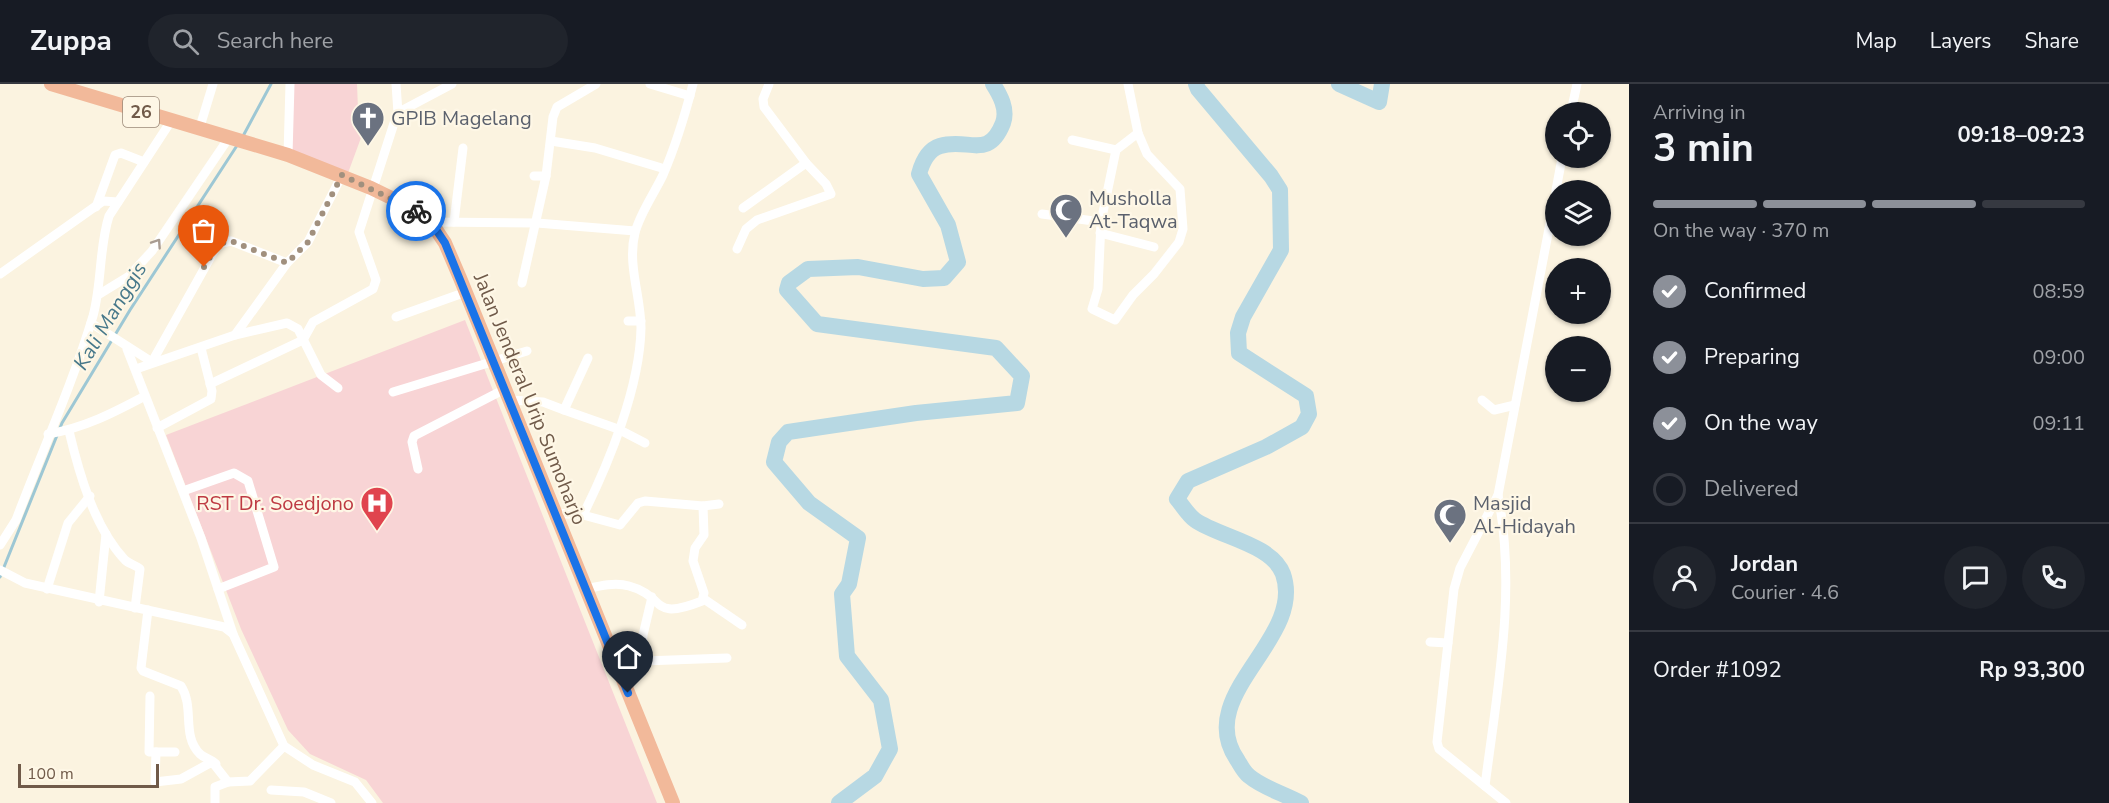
<!DOCTYPE html>
<meta charset="utf-8">
<style>
body{margin:0;font-family:"Nunito Sans",sans-serif;background:#20242c;color:#f1f3f6;height:100vh;display:flex;flex-direction:column;font-size:22px;white-space:nowrap}
*{box-sizing:border-box;margin:0}
p{font-size:20px;color:#9ea1a6}
.icon{flex:none;width:33px;height:33px;fill:none;stroke:currentColor;stroke-width:2;stroke-linecap:round;stroke-linejoin:round}
.map{position:relative;flex:1;overflow:hidden}
.drawer{display:flex;flex-direction:column;background:#171b24;width:480px}
.drawer>*{flex:none}
.fabs{position:absolute;left:1545px;top:18px;display:grid;gap:12px}
.fabs a{display:grid;place-items:center;width:66px;height:66px;border-radius:50%;background:#171b24;box-shadow:0 2px 4px #0004;font-size:30px}
.scale{position:absolute;left:18px;bottom:15px;width:141px;box-sizing:border-box;padding-left:6px;border:3px solid #705a49;border-top:0;font-size:16px;line-height:21px;white-space:nowrap;color:#705a49;-webkit-text-stroke:4px #fef7e6;paint-order:stroke}
.pin{position:absolute;display:grid;place-items:center;width:51px;height:51px;color:#fff;margin:-62px -26px;border-radius:50% 50% 50% 0;rotate:-45deg;box-shadow:0 0 6px #0007}
.pin .icon{rotate:45deg}
.courier{position:absolute;display:grid;place-items:center;width:60px;height:60px;margin:-30px;border:4px solid #1a73e8;border-radius:50%;background:#fff;color:#222;box-shadow:0 2px 8px #0007}
.head em{font-style:normal;font-weight:700}
.head div{display:flex;flex-direction:column-reverse}
.head{display:flex;align-items:center;justify-content:space-between;height:102px;padding:0 24px}
h1{font-size:39px;font-weight:700;line-height:45px}
.bar{display:grid;grid-template-columns:repeat(4,1fr);gap:9px 6px;align-content:center;height:72px;padding:0 24px}
.bar i{height:8px;border-radius:4px;background:#363941}
.bar .selected{background:#8c9099}
.bar p{grid-column:span 4}
.line{display:flex;align-items:center;gap:15px;padding:0 24px;border-top:2px solid #363941}
.line div{flex:1}
.round{display:grid;place-items:center;flex:none;width:63px;height:63px;border-radius:32px;background:#20242c}
ol{padding:0 24px;list-style:none}
li{display:flex;align-items:center;gap:18px;height:66px}
li p{margin-inline-start:auto}
li .icon{padding:6px;border-radius:50%;background:#8c9099;color:#fff;stroke-width:4}
li:last-child{color:#9ea1a6}
li i{width:33px;height:33px;border:3px solid #363941;border-radius:50%}
header{display:flex;align-items:center;gap:36px;box-sizing:border-box;height:84px;padding:0 30px;background:#171b24;border-bottom:2px solid #363941}
header strong{font-size:28px}
nav{display:flex;gap:33px;margin-inline-start:auto;font-size:21px}
.search{width:420px;height:54px;background:#20242c;display:flex;align-items:center;gap:15px;box-sizing:border-box;padding:0 21px;border-radius:33px;color:#9ea1a6;font-size:22px}
main{display:flex;flex:1;min-height:0}
.map>svg:first-child{display:block}
.medical{fill:#f8d4d5}
.lines{fill:none;stroke-linecap:round;stroke-linejoin:round}
.stream{stroke:#9dc7d4;stroke-width:3}
.river{stroke:#b7d8e3;stroke-width:16}
.minor{stroke:#fff;stroke-width:9}
.highway{stroke:#f2b99a;stroke-width:14}
.oneway{stroke:#a99c92}
.done{stroke:#a1907e;stroke-width:6;stroke-dasharray:0 10.8}
.route{stroke:#1a73e8;stroke-width:8}
.labels{text-anchor:middle;dominant-baseline:central;stroke-width:4.5;stroke-linejoin:round;paint-order:stroke}
.shield{fill:#fef7e6;stroke:#9b8978;stroke-width:1.5}
.shield-label{font-size:18px;font-weight:bold;fill:#705a49}
.worship-label{font-size:20px;fill:#5b616d;stroke:#fef7e6;text-anchor:start}
.street-label{font-size:20px;fill:#705a49;stroke:#fef7e6}
.health-label{font-size:20px;fill:#be3a42;stroke:#fef7e6;text-anchor:end}
.water-label{font-size:21px;font-style:italic;fill:#47788a;stroke:#fef7e6}
</style>
<header>
<strong>Zuppa</strong>
<div class="search"><svg class="icon" aria-label="search" viewBox="0 0 24 24"><circle cx="10" cy="10" r="6"/><path d="M15 15l6 6"/></svg>Search here</div>
<nav><a>Map</a><a>Layers</a><a>Share</a></nav>
</header>
<main>
<div class="map">
<svg width="1629" height="719" viewBox="0 0 1629 719">
<rect width="100%" height="100%" fill="#fbf3e0"/>
<g class="medical">
<polygon points="292,0 357,0 359,50 362,51 348,89 291,71"/>
<polygon points="465,236 657,719 383,719 366,696 310,670 288,646 241,545 166,351"/>
</g>
<g class="lines">
<g class="stream">
<polyline points="242,54 271,0"/>
<polyline points="0,493 62,339 130,226 238,60"/>
</g>
<g class="river">
<path d="M1196,0L1198,5L1271,92L1280,106L1281,166L1243,233L1238,249L1239,269L1306,312L1309,330L1302,343L1266,363L1188,397L1177,415C1183,422 1188,431 1195,436C1219,453 1272,460 1283,490C1306,556 1191,611 1238,677C1241,682 1244,688 1249,692C1263,704 1285,710 1301,719"/>
<polyline points="1339,0 1379,18 1382,0"/>
<path d="M839,719L875,692L890,665L881,616L847,572L842,510L849,500L858,454L809,419L774,378L779,358L788,348L916,329L1017,319L1022,292L996,264L817,240L787,206L789,199L808,185L858,183L923,195L944,194L958,178L948,141L919,90C922,79 927,66 940,62C968,53 988,77 1003,39C1008,25 1000,11 993,0"/>
</g>
<g class="minor">
<polyline points="396,0 398,29"/>
<polyline points="650,0 690,12"/>
<polyline points="1128,0 1138,49"/>
<polyline points="1571,28 1577,0"/>
<polyline points="199,46 213,0"/>
<polygon points="1138,49 1147,70 1180,105 1183,145 1179,158 1154,190 1133,211 1115,236 1092,225 1098,205 1101,138 1116,66"/>
<polyline points="1072,56 1116,66"/>
<polyline points="551,57 595,64 665,85"/>
<polyline points="288,71 290,0"/>
<polyline points="546,92 553,33 557,23 596,0"/>
<polyline points="1556,106 1562,74"/>
<polyline points="96,123 115,71 121,69 144,78"/>
<polyline points="743,124 806,79 764,23 763,15 769,0"/>
<polyline points="1042,130 1101,138"/>
<polyline points="431,138 537,139 635,147"/>
<polyline points="454,138 463,64"/>
<polyline points="1100,149 1154,163"/>
<polyline points="737,165 746,145 757,136 831,110 826,100 806,79"/>
<polyline points="0,190 103,117 118,118"/>
<polyline points="522,199 546,92 534,92"/>
<polyline points="98,211 129,192 152,167 228,55"/>
<polyline points="396,233 466,208"/>
<polyline points="628,237 641,237"/>
<polyline points="91,239 152,278 218,160 231,157 287,179 308,158 342,91"/>
<polyline points="235,251 287,179"/>
<polyline points="127,265 201,454 233,550"/>
<polyline points="588,274 564,326 618,345 645,359"/>
<polyline points="136,285 235,251 287,239 298,245 321,291 338,304"/>
<polyline points="210,300 303,256 313,238 373,205 376,196 359,148 396,33 401,27 452,0"/>
<polyline points="393,308 527,267"/>
<polyline points="510,316 543,318 564,326"/>
<polyline points="1482,316 1494,326 1515,321"/>
<polyline points="157,344 211,315 212,307 201,264"/>
<path d="M69,347C79,389 94,443 125,476C129,480 136,481 140,485L135,524"/>
<path d="M48,350C84,344 113,329 145,312"/>
<polyline points="418,385 412,358 414,352 505,305"/>
<polyline points="183,407 234,389 248,397 274,483 218,505"/>
<polyline points="554,429 583,431 620,441 638,419 645,417 703,422 719,420"/>
<path d="M583,431C609,379 640,303 641,244C641,213 627,180 635,149C639,131 655,108 663,91C676,61 685,31 693,0"/>
<path d="M0,461L16,436C41,370 73,299 93,232C102,199 99,163 109,132L171,37"/>
<polyline points="0,486 25,499 224,543 233,550 284,662 313,681 355,698 372,719"/>
<polyline points="47,505 68,439 90,412"/>
<path d="M586,505C599,502 615,498 629,502C667,512 649,538 702,517L704,509L693,477L695,464L704,451L703,422"/>
<polyline points="704,515 742,541"/>
<polyline points="99,518 106,450"/>
<path d="M148,526L141,584L143,587L181,602C195,624 181,651 200,670C204,674 211,675 216,680"/>
<polyline points="1430,558 1448,559"/>
<polyline points="642,575 643,551 652,513"/>
<polyline points="616,578 727,574"/>
<polyline points="150,612 149,668 156,668 155,698 181,695 210,679 213,679 228,698 250,697 284,662"/>
<polyline points="156,668 175,668"/>
<path d="M1485,702C1497,606 1517,508 1498,411"/>
<polyline points="271,706 304,708 331,719"/>
<polyline points="215,719 215,703 228,698"/>
<polyline points="1506,719 1439,665 1437,658 1454,505 1460,484 1498,411 1556,108"/>
</g>
<polyline class="highway" points="51,0 288,71 371,104 410,123 431,138 445,159 460,194 673,719"/>
</g>
<defs><path id="oneway-chevron" d="M-2-3.5L2.5 0L-2 3.5" fill="none" stroke-width="1.6" stroke-linecap="round" stroke-linejoin="round" transform="scale(1.5)"/></defs>
<use class="oneway" href="#oneway-chevron" transform="translate(157 159) rotate(-56)"/>
<g class="lines">
<polyline class="done" points="204,183 218,160 231,157 287,179 308,158 342,91 416,127"/>
<polyline class="route" points="416,127 431,138 445,159 628,609"/>
</g>
<defs>
<g id="church-pin" transform="scale(1.725)"><path d="M0 17L-7.5 6A9.5 9.5 0 1 1 7.5 6Z" fill="#6b7280" stroke="#fef7e6"/><path d="M-1.2-6h2.4v3.5h3.3v2.4h-3.3V6h-2.4V-.1h-3.3v-2.4h3.3Z" fill="#fff"/></g>
<g id="mosque-pin" transform="scale(1.725)"><path d="M0 17L-7.5 6A9.5 9.5 0 1 1 7.5 6Z" fill="#6b7280" stroke="#fef7e6"/><path d="M3.5-4.9A6 6 0 1 0 3.5 4.9A5 5 0 1 1 3.5-4.9Z" fill="#fff"/></g>
<g id="hospital-pin" transform="scale(1.725)"><path d="M0 17L-7.5 6A9.5 9.5 0 1 1 7.5 6Z" fill="#e0444e" stroke="#fef7e6"/><path d="M-5-5h3v3.5h4V-5h3V5h-3V1.5h-4V5h-3Z" fill="#fff"/></g>
</defs>
<g fill-rule="evenodd">
<use href="#church-pin" x="368" y="34"/>
<use href="#mosque-pin" x="1066" y="126"/>
<use href="#hospital-pin" x="377" y="419"/>
<use href="#mosque-pin" x="1450" y="431"/>
</g>
<g class="labels">
<rect class="shield" x="123" y="13" width="36" height="30" rx="4.5"/>
<g class="shield-label">
<text x="141" y="28">26</text>
</g>
<g class="worship-label">
<text x="391" y="34">GPIB Magelang</text>
<text x="1089" y="114">Musholla<tspan x="1089" dy="23">At-Taqwa</tspan></text>
<text x="1473" y="419">Masjid<tspan x="1473" dy="23">Al-Hidayah</tspan></text>
</g>
<g class="street-label">
<text transform="translate(530 315) rotate(68)">Jalan Jenderal Urip Sumoharjo</text>
</g>
<g class="health-label">
<text x="354" y="419">RST Dr. Soedjono</text>
</g>
<g class="water-label">
<text transform="translate(110 232) rotate(-59)">Kali Manggis</text>
</g>
</g>
</svg>
<div class="fabs">
<a><svg class="icon" aria-label="locate" viewBox="0 0 24 24"><circle cx="12" cy="12" r="6"/><path d="M12 2v4M12 18v4M2 12h4M18 12h4"/></svg></a>
<a><svg class="icon" aria-label="layers" viewBox="0 0 24 24"><path d="M12 4l9 5-9 5-9-5zM3 14l9 5 9-5"/></svg></a>
<a>+</a>
<a>−</a>
</div>
<div class="scale">100 m</div>
<div class="pin" style="left:204px;top:183px;background:#ea580c"><svg class="icon" aria-label="bag" viewBox="0 0 24 24"><path d="M5 8h14l-1 12H6zM9 8a3 3 0 0 1 6 0"/></svg></div>
<div class="pin" style="left:628px;top:609px;background:#1f2937"><svg class="icon" aria-label="home" viewBox="0 0 24 24"><path d="M3 11l9-7 9 7M6 9v11h12V9"/></svg></div>
<div class="courier" style="left:416px;top:127px"><svg class="icon" aria-label="bike" viewBox="0 0 24 24"><circle cx="6" cy="16" r="4"/><circle cx="18" cy="16" r="4"/><path d="M6 16l4-8h5l3 8M10 8l3 8H6M13 5h3"/></svg></div>
</div>
<section class="drawer">
<div class="head"><div><h1>3 min</h1><p>Arriving in</p></div><em>09:18–09:23</em></div>
<div class="bar"><i class="selected"></i><i class="selected"></i><i class="selected"></i><i></i><p>On the way · 370 m</p></div>
<ol>
<li><svg class="icon" aria-label="check" viewBox="0 0 24 24"><path d="M5 12l5 5 9-10"/></svg>Confirmed<p>08:59</p></li>
<li><svg class="icon" aria-label="check" viewBox="0 0 24 24"><path d="M5 12l5 5 9-10"/></svg>Preparing<p>09:00</p></li>
<li><svg class="icon" aria-label="check" viewBox="0 0 24 24"><path d="M5 12l5 5 9-10"/></svg>On the way<p>09:11</p></li>
<li><i></i>Delivered</li>
</ol>
<div class="line" style="height:108px"><a class="round"><svg class="icon" aria-label="person" viewBox="0 0 24 24"><circle cx="12" cy="8" r="4"/><path d="M4 21q1-7 8-7t8 7"/></svg></a><div><b>Jordan</b><p>Courier · 4.6</p></div><a class="round"><svg class="icon" aria-label="chat" viewBox="0 0 24 24"><path d="M4 5h16v11H9l-5 4z"/></svg></a><a class="round"><svg class="icon" aria-label="phone" viewBox="0 0 24 24"><path d="M5 4h4l2 5-3 2q2 4 5 5l2-3 5 2v4C11 20 4 13 5 4z"/></svg></a></div>
<div class="line" style="height:78px"><div>Order #1092</div><b>Rp 93,300</b></div>
</section>
</main>
